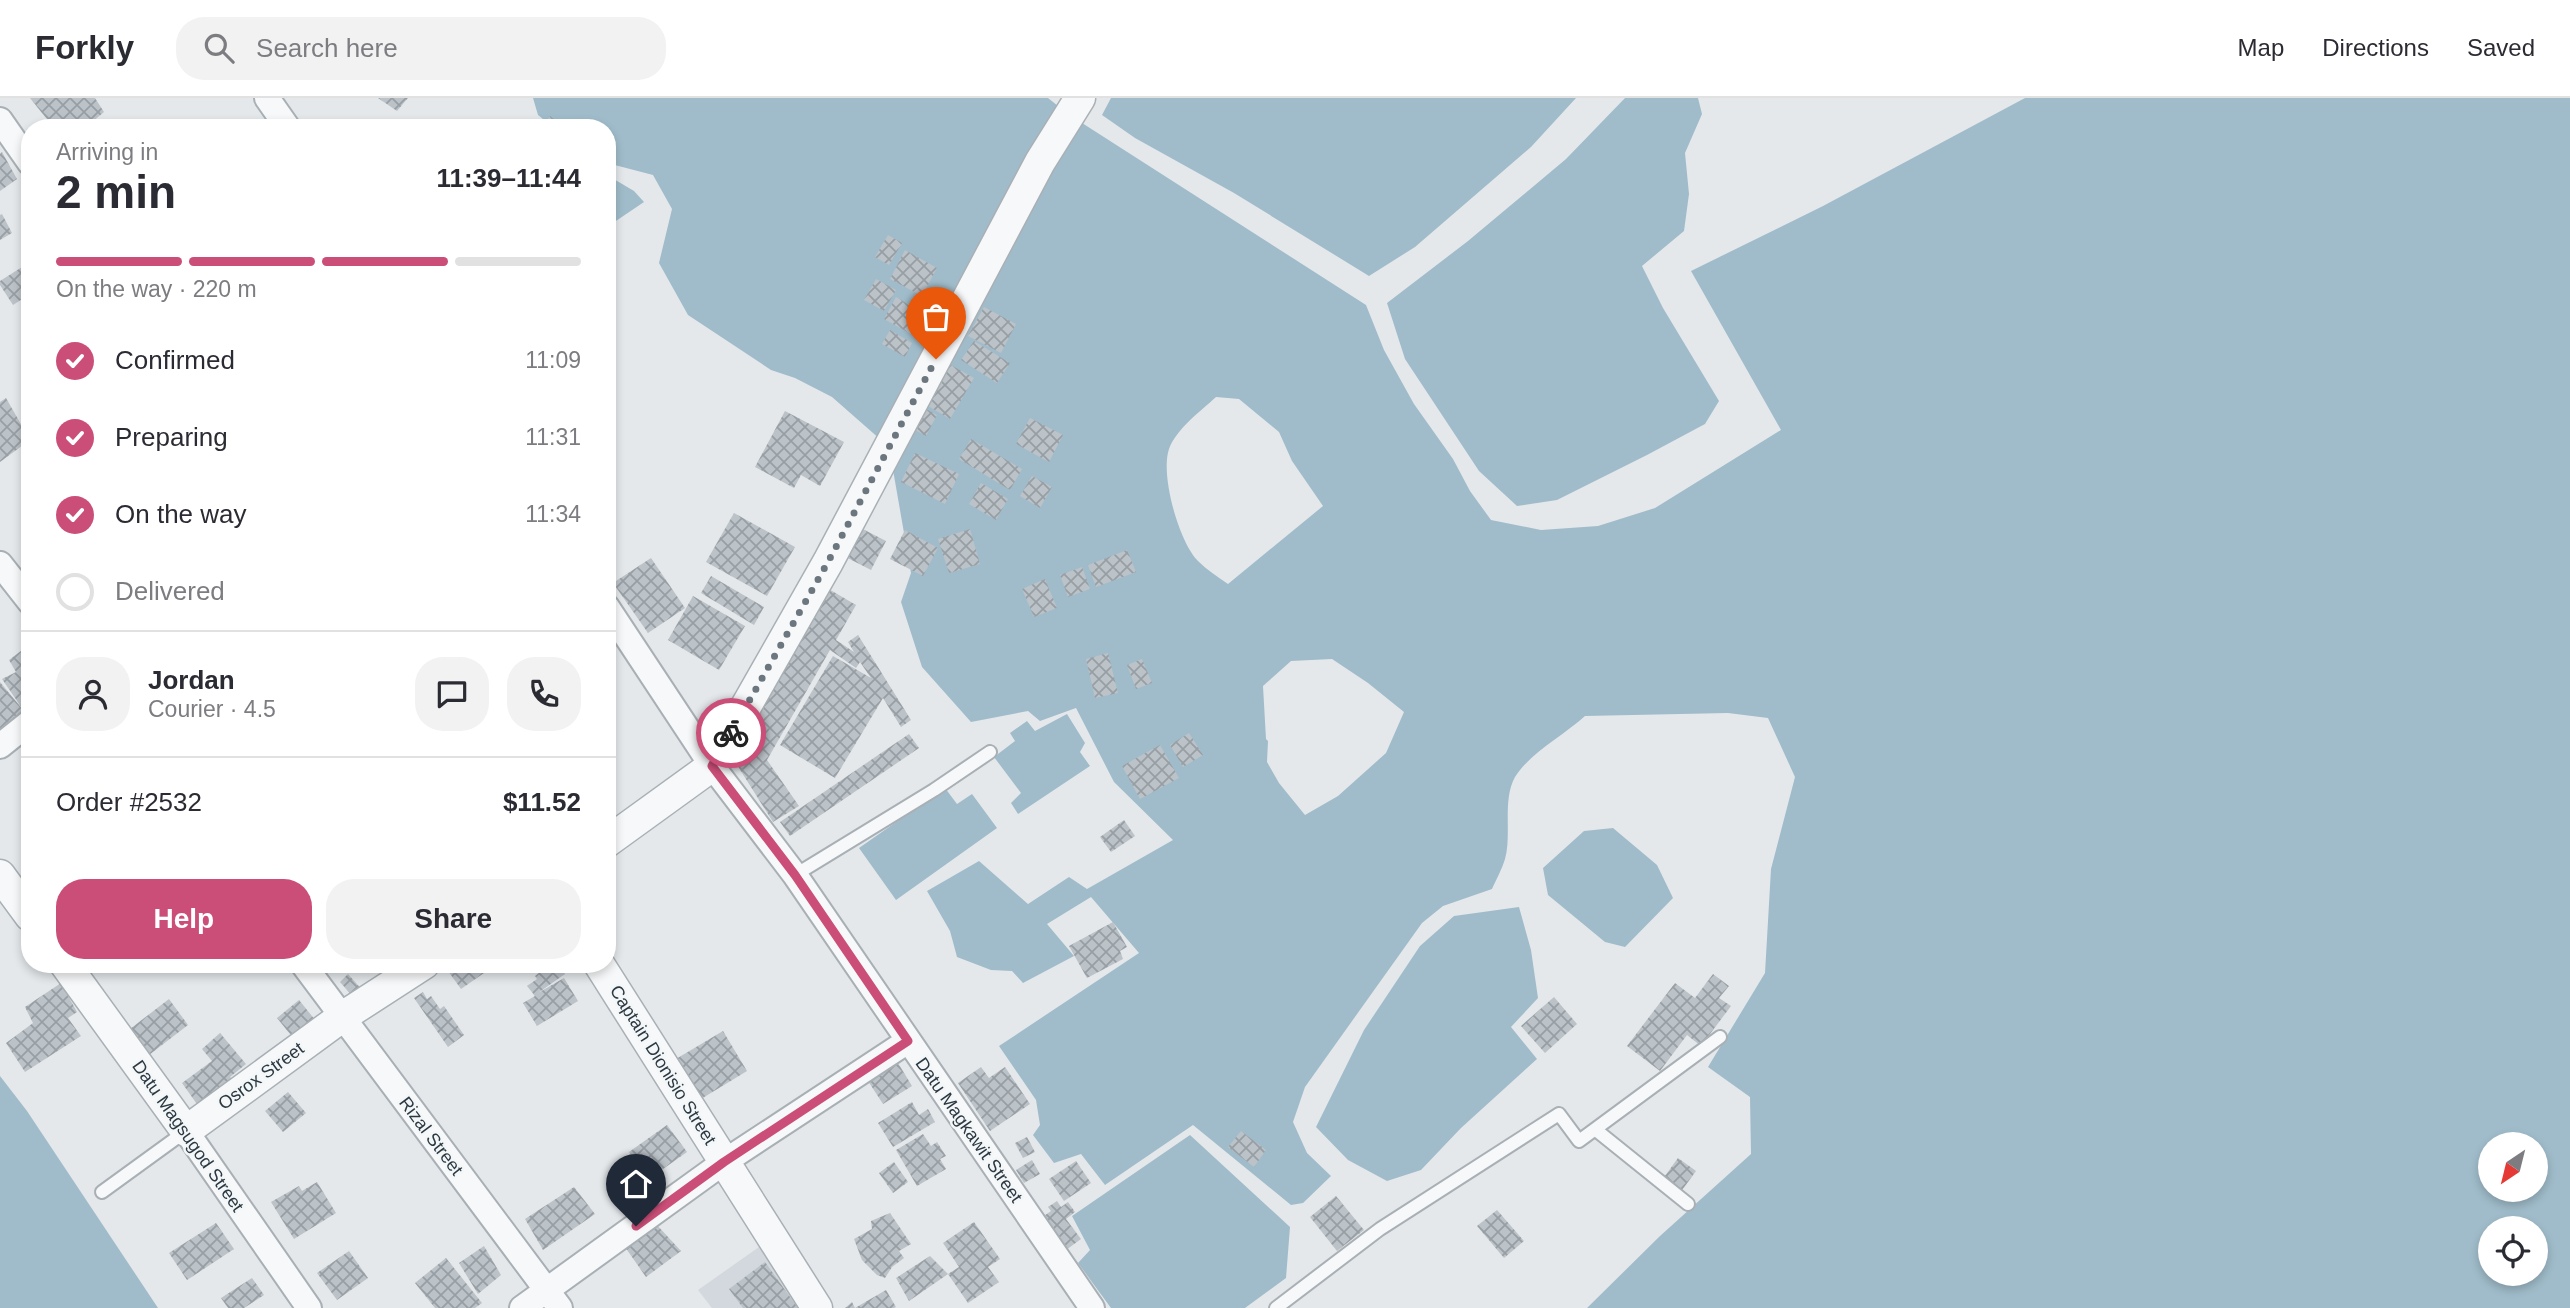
<!DOCTYPE html>
<meta charset="utf-8">
<style>
body{margin:0;font-family:Helvetica,sans-serif;background:#f2f2f3;color:#2b2b33;height:100vh;display:flex;flex-direction:column;font-size:26px;white-space:nowrap}
*{box-sizing:border-box;margin:0}
p{font-size:23px;color:#7c7c81}
.icon{flex:none;width:38px;height:38px;fill:none;stroke:currentColor;stroke-width:2;stroke-linecap:round;stroke-linejoin:round}
.map{position:relative;flex:1;overflow:hidden}
.sheet{position:absolute;left:21px;top:21px;width:595px;height:854px;display:flex;flex-direction:column;background:#fff;border-radius:28px;box-shadow:0 4px 10px #0003}
.sheet>*{flex:none}
.needle{width:46px;rotate:215deg}
.tools{position:absolute;left:2478px;top:1034px;display:grid;gap:14px}
.tools a{display:grid;place-items:center;width:70px;height:70px;border-radius:50%;background:#fff;box-shadow:0 4px 10px #0003;font-size:35px}
.pin{position:absolute;display:grid;place-items:center;width:60px;height:60px;color:#fff;margin:-72px -30px;border-radius:50% 50% 50% 0;rotate:-45deg;box-shadow:0 0 7px #0007}
.pin .icon{rotate:45deg}
.courier{position:absolute;display:grid;place-items:center;width:70px;height:70px;margin:-35px;border:5px solid #cb4e78;border-radius:50%;background:#fff;color:#222;box-shadow:0 2px 9px #0007}
.summary em{font-style:normal;font-weight:700}
.summary div{display:flex;flex-direction:column-reverse}
.summary{display:flex;align-items:center;justify-content:space-between;height:119px;padding:0 35px}
h1{font-size:46px;font-weight:700;line-height:52px}
.bar{display:grid;grid-template-columns:repeat(4,1fr);gap:10px 7px;align-content:center;height:84px;padding:0 35px}
.bar i{height:9px;border-radius:5px;background:#e1e1e2}
.bar .on{background:#cb4e78}
.bar p{grid-column:span 4}
.line{display:flex;align-items:center;gap:18px;padding:0 35px;border-top:2px solid #e1e1e2}
.line div{flex:1}
.round{display:grid;place-items:center;flex:none;width:74px;height:74px;border-radius:28px;background:#f2f2f3}
ol{padding:0 35px;list-style:none}
li{display:flex;align-items:center;gap:21px;height:77px}
li p{margin-inline-start:auto}
li .icon{padding:7px;border-radius:50%;background:#cb4e78;color:#fff;stroke-width:4}
li:last-child{color:#7c7c81}
li i{width:38px;height:38px;border:4px solid #e1e1e2;border-radius:50%}
.action{display:flex;gap:14px;margin-top:auto;padding:14px 35px}
.action a{flex:1;height:80px;border-radius:28px;background:#cb4e78;color:#fff;font-size:28px;font-weight:700;line-height:80px;text-align:center}
.action a+a{background:#f2f2f3;color:#2b2b33}
header{display:flex;align-items:center;gap:42px;box-sizing:border-box;height:98px;padding:0 35px;background:#fff;border-bottom:2px solid #e1e1e2}
header strong{font-size:33px}
nav{display:flex;gap:38px;margin-inline-start:auto;font-size:24px}
.search{width:490px;height:63px;background:#f2f2f3;display:flex;align-items:center;gap:18px;box-sizing:border-box;padding:0 24px;border-radius:28px;color:#7c7c81;font-size:26px}
.map>svg:first-child{display:block}
.built{fill:#d2d8dd}
.water{fill:#a0bcca;fill-rule:evenodd}
.building{fill:url(#building-cross-hatch)}
.lines{fill:none;stroke-linecap:round;stroke-linejoin:round}
.service-casing{stroke:#a9b0b5;stroke-width:16}
.minor-casing{stroke:#a9b0b5;stroke-width:28}
.tertiary-casing{stroke:#a9b0b5;stroke-width:33}
.service{stroke:#f7f8f9;stroke-width:12}
.minor{stroke:#f7f8f9;stroke-width:24}
.tertiary{stroke:#f7f8f9;stroke-width:30}
.done{stroke:#6c767e;stroke-width:7;stroke-dasharray:0 12.6}
.route{stroke:#cb4e78;stroke-width:9}
.labels{text-anchor:middle;dominant-baseline:central;stroke-width:5;stroke-linejoin:round;paint-order:stroke}
.street-label{font-size:18px;fill:#2c3943;stroke:#f4f7f8}
</style>
<header>
<strong>Forkly</strong>
<div class="search"><svg class="icon" aria-label="search" viewBox="0 0 24 24"><circle cx="10" cy="10" r="6"/><path d="M15 15l6 6"/></svg>Search here</div>
<nav><a>Map</a><a>Directions</a><a>Saved</a></nav>
</header>
<div class="map">
<svg width="2570" height="1210" viewBox="0 0 2570 1210">
<defs>
<pattern id="building-cross-hatch" width="8" height="8" patternUnits="userSpaceOnUse" patternTransform="scale(1.75)"><rect width="8" height="8" fill="#bbc2c8"/><path d="M0 0l8 8M0 8l8-8" fill="none" stroke="#989fa4"/></pattern>
</defs>
<rect width="100%" height="100%" fill="#e4e8eb"/>
<polygon class="built" points="759,1149 803,1210 712,1210 698,1192"/>
<g class="water">
<path d="M533,0H1048L1068,16L1366,207L1384,252L1414,306L1453,361L1470,393L1491,422L1541,432L1598,428L1655,410L1781,332L1691,173L1823,108L2025,0H2570V1210H1587L1660,1138L1751,1056L1750,999L1708,969L1765,875L1771,771L1795,679L1768,620L1728,615L1585,618C1563,638 1530,655 1515,679C1502,702 1512,737 1505,761C1502,771 1496,782 1492,791L1443,808L1422,825L1305,989L1293,1024L1307,1055L1331,1078L1303,1105L1291,1107L1193,1027L1105,1087L1081,1056L1054,1065L1033,1037L1040,1027L1036,1002L999,948L1139,855L1091,799L1047,826L1074,858L1023,885L1012,873L991,872L957,859L950,833L927,793L979,763L1028,806L1069,779L1087,791L1173,742L1114,684L1076,610L1040,623L1028,613L971,624L922,569L901,504L911,475L889,349L832,299L795,280L771,272L688,217L659,165L672,111L653,77L607,65V30H554L538,17ZM1216,299L1239,301L1279,334L1292,363L1323,408L1228,486C1218,479 1207,472 1198,463C1179,444 1160,377 1169,351C1177,330 1200,314 1216,299ZM1332,561L1368,585L1404,614L1386,655L1338,698L1305,717L1279,685L1267,664L1268,643L1266,641L1263,588L1291,563ZM2490,1046H2536V1092H2490ZM2490,1130H2536V1176H2490Z"/>
<polygon points="1111,0 1576,0 1531,49 1415,149 1369,178 1234,95 1135,40 1102,17"/>
<polygon points="1625,0 1698,0 1702,16 1685,55 1689,96 1684,133 1642,168 1663,210 1719,303 1705,326 1647,357 1557,402 1517,408 1479,373 1405,261 1387,205 1468,143 1566,61"/>
<polygon points="607,77 634,93 644,104 607,129"/>
<polygon points="1067,616 1085,645 1080,654 1090,668 1018,716 1011,705 1021,695 994,659 1015,643 1010,635 1027,623 1035,633"/>
<polygon points="945,690 957,706 972,696 997,730 896,802 859,750"/>
<polygon points="1613,730 1657,767 1673,800 1625,849 1605,844 1548,797 1543,770 1584,733"/>
<polygon points="1519,809 1531,852 1538,900 1511,929 1537,961 1461,1030 1421,1072 1387,1083 1348,1062 1316,1029 1364,932 1420,848 1454,818"/>
<polygon points="0,978 27,1013 158,1210 0,1210"/>
<polygon points="1190,1037 1290,1129 1286,1180 1245,1210 1111,1210 1078,1165 1090,1152 1072,1118"/>
</g>
<g class="building">
<polygon points="30,0 95,0 104,14 85,30 54,30"/>
<polygon points="378,0 408,0 397,13"/>
<polygon points="550,18 564,30 542,30"/>
<polygon points="2,54 17,81 0,93 0,56"/>
<polygon points="2,116 12,135 0,142 0,117"/>
<polygon points="888,137 902,145 889,167 875,159"/>
<polygon points="905,152 937,170 922,198 890,181"/>
<polygon points="30,164 30,196 13,207 0,187 0,183"/>
<polygon points="876,181 896,192 884,213 864,202"/>
<polygon points="896,199 923,215 911,236 884,221"/>
<polygon points="984,209 1016,226 1001,255 968,238"/>
<polygon points="890,232 912,245 905,259 882,246"/>
<polygon points="974,243 1010,265 997,285 961,262"/>
<polygon points="942,262 974,280 950,321 918,302"/>
<polygon points="6,300 30,342 0,364 0,304"/>
<polygon points="917,306 937,317 926,338 906,327"/>
<polygon points="785,313 844,344 820,388 801,377 794,390 755,369"/>
<polygon points="1030,320 1063,337 1049,364 1016,346"/>
<polygon points="971,341 1022,371 1010,392 959,361"/>
<polygon points="915,355 959,376 945,406 901,384"/>
<polygon points="1032,378 1052,389 1040,410 1020,398"/>
<polygon points="981,385 1008,401 996,422 969,406"/>
<polygon points="734,415 795,449 767,498 706,464"/>
<polygon points="853,426 886,443 871,472 838,455"/>
<polygon points="970,431 980,466 949,475 938,441"/>
<polygon points="905,432 938,450 923,478 890,461"/>
<polygon points="1127,452 1136,474 1096,489 1088,467"/>
<polygon points="651,460 685,510 648,535 613,485"/>
<polygon points="1082,469 1090,491 1068,499 1060,477"/>
<polygon points="711,478 764,509 754,527 701,495"/>
<polygon points="1045,481 1057,510 1034,519 1022,491"/>
<polygon points="827,490 856,507 836,542 854,554 848,544 858,537 911,622 901,629 883,600 835,680 780,647 833,558 871,580 860,564 856,570 830,552 767,662 799,708 773,724 732,659"/>
<polygon points="693,498 745,528 719,572 668,542"/>
<polygon points="30,546 30,618 0,635 0,584 24,613 2,581 16,574 9,562"/>
<polygon points="1108,555 1118,595 1095,600 1086,561"/>
<polygon points="1142,561 1152,585 1136,591 1127,567"/>
<polygon points="1189,635 1203,657 1183,669 1170,647"/>
<polygon points="909,636 919,650 790,738 780,724"/>
<polygon points="1160,647 1179,680 1140,701 1122,668"/>
<polygon points="1124,722 1135,738 1111,754 1100,739"/>
<polygon points="1113,824 1127,849 1120,853 1123,861 1087,880 1069,848"/>
<polygon points="458,866 478,866 484,875 461,891 448,873"/>
<polygon points="550,866 558,866 565,876 538,895 564,880 578,903 537,928 523,905 535,898 527,888 537,881 535,878"/>
<polygon points="348,876 365,895 356,902 340,884"/>
<polygon points="1713,876 1729,888 1719,900 1731,908 1701,948 1687,937 1660,973 1627,948 1675,885 1695,900"/>
<polygon points="61,885 77,914 68,920 81,938 25,974 6,945 33,925 25,909"/>
<polygon points="423,894 427,901 431,898 440,911 444,908 464,937 448,949 414,900"/>
<polygon points="1554,899 1577,926 1545,955 1521,928"/>
<polygon points="169,901 188,927 149,957 130,931"/>
<polygon points="299,902 316,923 294,941 277,920"/>
<polygon points="723,933 747,973 701,1001 676,961"/>
<polygon points="220,935 246,966 230,979 234,983 199,1009 182,985 212,963 202,951"/>
<polygon points="898,965 912,988 883,1006 868,983"/>
<polygon points="981,969 989,980 1005,969 1030,1006 990,1033 958,985"/>
<polygon points="288,994 306,1015 283,1034 265,1013"/>
<polygon points="912,1004 919,1017 928,1011 935,1024 893,1049 878,1025"/>
<polygon points="667,1027 687,1054 649,1081 629,1054"/>
<polygon points="1241,1033 1266,1052 1254,1069 1228,1049"/>
<polygon points="923,1036 931,1048 937,1044 946,1058 940,1061 946,1071 917,1088 896,1052"/>
<polygon points="1027,1039 1035,1054 1023,1060 1015,1045"/>
<polygon points="1678,1060 1696,1073 1680,1095 1662,1082"/>
<polygon points="1032,1062 1040,1076 1024,1085 1016,1072"/>
<polygon points="1076,1063 1091,1085 1064,1103 1049,1081"/>
<polygon points="894,1064 908,1084 893,1095 879,1075"/>
<polygon points="317,1084 336,1115 294,1141 271,1104 299,1088 302,1093"/>
<polygon points="574,1089 595,1116 543,1152 525,1121"/>
<polygon points="1336,1098 1364,1132 1337,1153 1310,1119"/>
<polygon points="1057,1103 1061,1109 1068,1104 1075,1114 1066,1121 1081,1141 1066,1152 1041,1120 1051,1113 1048,1109"/>
<polygon points="1497,1112 1524,1143 1504,1160 1477,1128"/>
<polygon points="890,1115 911,1146 899,1153 904,1160 892,1169 885,1180 877,1177 862,1162 854,1141 872,1131 871,1123"/>
<polygon points="974,1124 1000,1161 988,1169 999,1184 968,1205 948,1176 909,1203 896,1180 930,1158 948,1176 959,1169 943,1145"/>
<polygon points="216,1125 234,1151 187,1182 169,1155"/>
<polygon points="656,1126 681,1153 646,1179 625,1149"/>
<polygon points="484,1148 501,1177 478,1196 459,1165"/>
<polygon points="349,1153 368,1180 337,1202 317,1175"/>
<polygon points="446,1160 482,1205 475,1210 435,1210 415,1185"/>
<polygon points="765,1164 798,1210 743,1210 729,1191"/>
<polygon points="252,1180 264,1197 244,1210 228,1210 221,1200"/>
<polygon points="886,1192 896,1209 894,1210 845,1210 852,1204 855,1210"/>
</g>
<g class="lines">
<g class="service-casing">
<g id="service">
<polyline points="795,777 934,692 990,654"/>
<polyline points="1596,1032 1688,1106"/>
<polyline points="102,1094 186,1033"/>
<polyline points="1276,1210 1380,1131 1559,1016 1579,1043 1720,939"/>
</g>
</g>
<g class="minor-casing">
<g id="minor">
<polyline points="267,0 288,30"/>
<polyline points="0,22 30,65"/>
<polyline points="0,466 30,504"/>
<polyline points="607,509 712,668 795,777 1092,1210"/>
<polyline points="0,648 30,624"/>
<polyline points="303,866 560,1210"/>
<polyline points="186,1033 309,1210"/>
<polyline points="522,1210 724,1064 908,943"/>
</g>
</g>
<g class="tertiary-casing">
<g id="tertiary">
<polyline points="607,744 712,668 828,464 1040,64 1080,0"/>
<polyline points="0,777 30,818"/>
<polyline points="65,866 186,1033 342,919 424,866"/>
<polyline points="599,866 817,1210"/>
</g>
</g>
<use href="#service" class="service"/>
<use href="#minor" class="minor"/>
<use href="#tertiary" class="tertiary"/>
</g>
<g class="lines">
<polyline class="done" points="731,635 828,464 936,261"/>
<polyline class="route" points="636,1128 724,1064 908,943 795,777 712,668 731,635"/>
</g>
<g class="labels">
<g class="street-label">
<text transform="translate(663 967) rotate(58)">Captain Dionisio Street</text>
<text transform="translate(261 978) rotate(-36)">Osrox Street</text>
<text transform="translate(969 1032) rotate(55)">Datu Magkawit Street</text>
<text transform="translate(188 1038) rotate(55)">Datu Magsugod Street</text>
<text transform="translate(431 1038) rotate(53)">Rizal Street</text>
</g>
</g>
</svg>
<div class="tools">
<a><svg class="needle" viewBox="-14 -14 28 28"><path d="M0-13l5 13h-10z" fill="#e53935"/><path d="M0 13l5-13h-10z" fill="#7c7c81"/></svg></a>
<a><svg class="icon" aria-label="locate" viewBox="0 0 24 24"><circle cx="12" cy="12" r="6"/><path d="M12 2v4M12 18v4M2 12h4M18 12h4"/></svg></a>
</div>
<div class="pin" style="left:936px;top:261px;background:#ea580c"><svg class="icon" aria-label="bag" viewBox="0 0 24 24"><path d="M5 8h14l-1 12H6zM9 8a3 3 0 0 1 6 0"/></svg></div>
<div class="pin" style="left:636px;top:1128px;background:#1f2937"><svg class="icon" aria-label="home" viewBox="0 0 24 24"><path d="M3 11l9-7 9 7M6 9v11h12V9"/></svg></div>
<div class="courier" style="left:731px;top:635px"><svg class="icon" aria-label="bike" viewBox="0 0 24 24"><circle cx="6" cy="16" r="4"/><circle cx="18" cy="16" r="4"/><path d="M6 16l4-8h5l3 8M10 8l3 8H6M13 5h3"/></svg></div>
<section class="sheet">
<div class="summary"><div><h1>2 min</h1><p>Arriving in</p></div><em>11:39–11:44</em></div>
<div class="bar"><i class="on"></i><i class="on"></i><i class="on"></i><i></i><p>On the way · 220 m</p></div>
<ol>
<li><svg class="icon" aria-label="check" viewBox="0 0 24 24"><path d="M5 12l5 5 9-10"/></svg>Confirmed<p>11:09</p></li>
<li><svg class="icon" aria-label="check" viewBox="0 0 24 24"><path d="M5 12l5 5 9-10"/></svg>Preparing<p>11:31</p></li>
<li><svg class="icon" aria-label="check" viewBox="0 0 24 24"><path d="M5 12l5 5 9-10"/></svg>On the way<p>11:34</p></li>
<li><i></i>Delivered</li>
</ol>
<div class="line" style="height:126px"><a class="round"><svg class="icon" aria-label="person" viewBox="0 0 24 24"><circle cx="12" cy="8" r="4"/><path d="M4 21q1-7 8-7t8 7"/></svg></a><div><b>Jordan</b><p>Courier · 4.5</p></div><a class="round"><svg class="icon" aria-label="chat" viewBox="0 0 24 24"><path d="M4 5h16v11H9l-5 4z"/></svg></a><a class="round"><svg class="icon" aria-label="phone" viewBox="0 0 24 24"><path d="M5 4h4l2 5-3 2q2 4 5 5l2-3 5 2v4C11 20 4 13 5 4z"/></svg></a></div>
<div class="line" style="height:91px"><div>Order #2532</div><b>$11.52</b></div>
<div class="action"><a>Help</a><a>Share</a></div>
</section>
</div>
